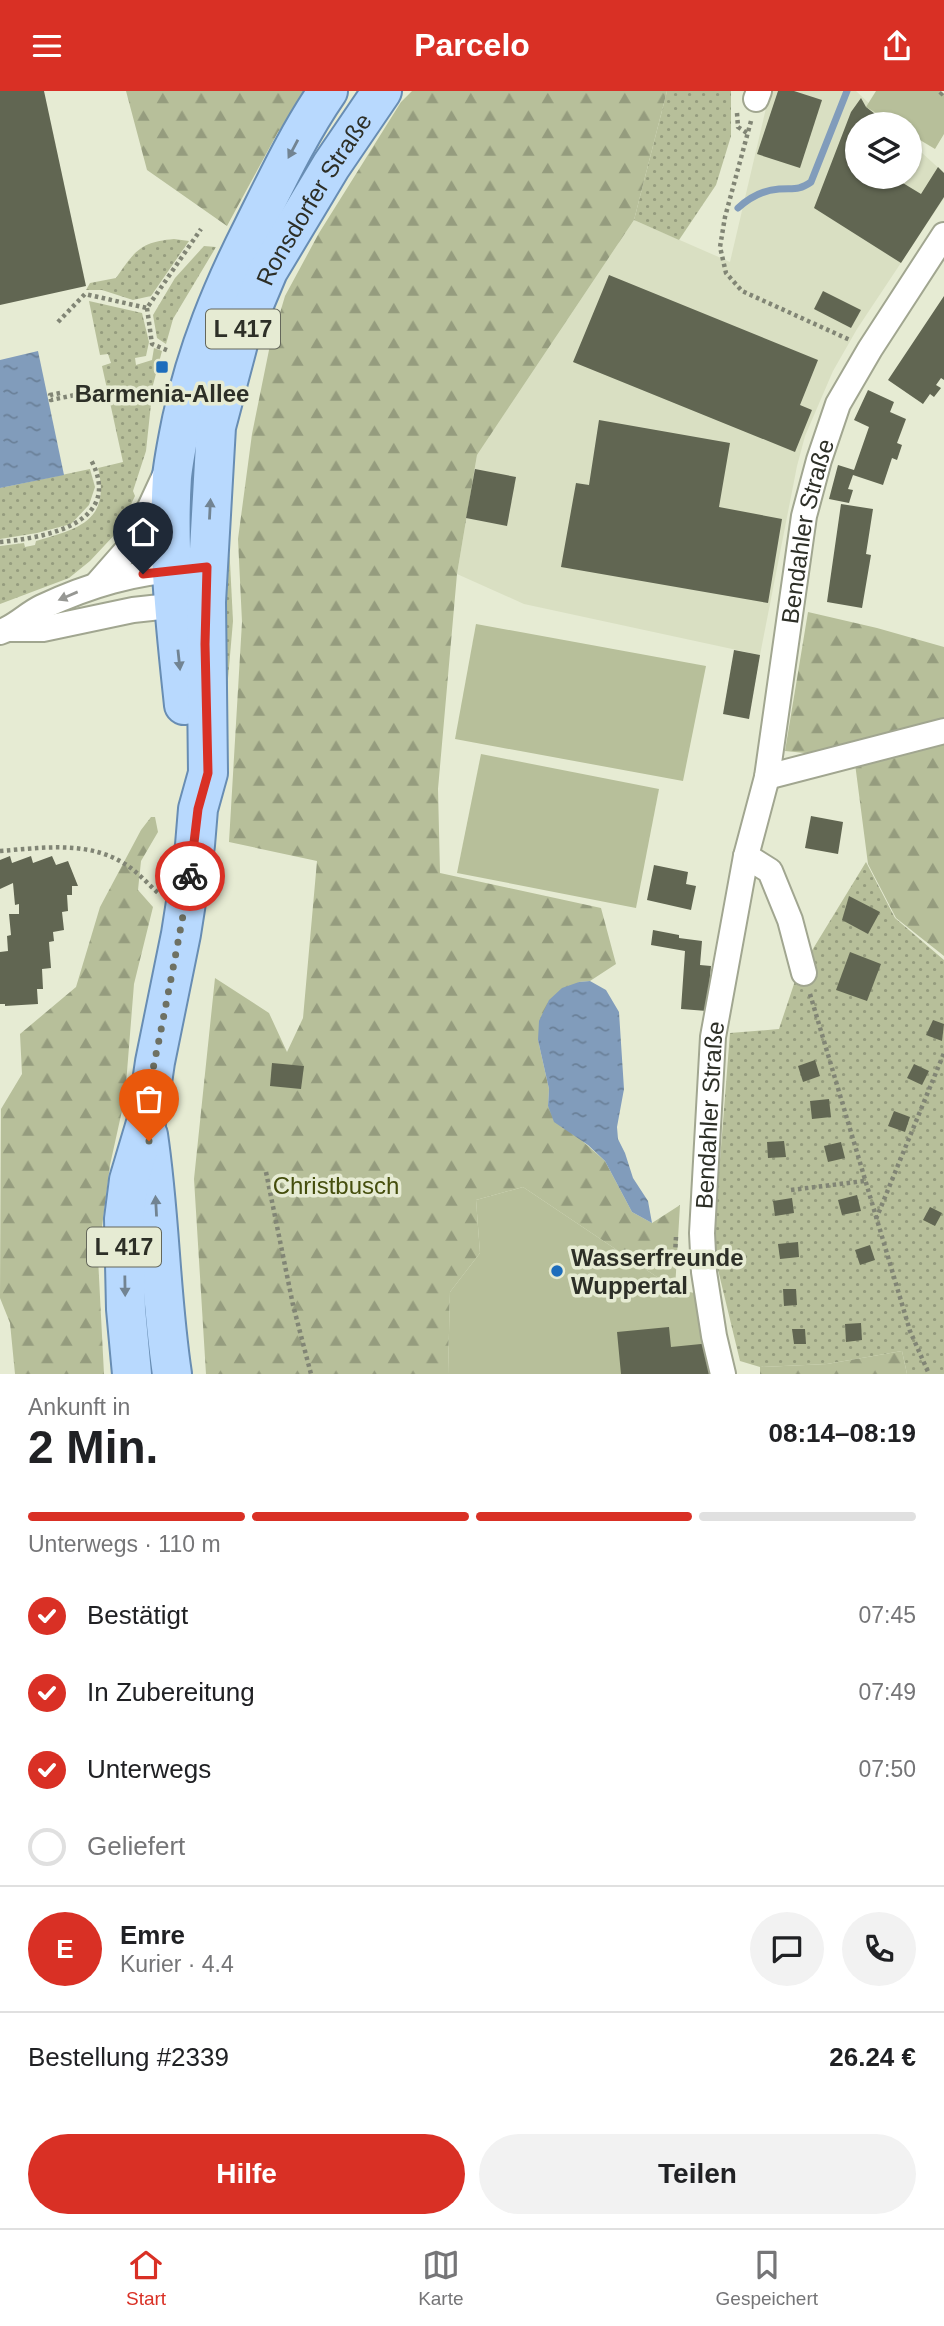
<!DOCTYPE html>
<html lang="de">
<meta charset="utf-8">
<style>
body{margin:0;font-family:Arial,sans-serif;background:#f2f2f2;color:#202124;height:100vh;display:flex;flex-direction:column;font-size:26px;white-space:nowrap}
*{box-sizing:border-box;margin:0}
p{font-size:23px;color:#757577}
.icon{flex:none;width:38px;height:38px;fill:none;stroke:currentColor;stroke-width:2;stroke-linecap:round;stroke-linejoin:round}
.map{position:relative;height:1283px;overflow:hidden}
.side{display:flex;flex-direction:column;background:#fff;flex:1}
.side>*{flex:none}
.buttons{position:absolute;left:845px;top:21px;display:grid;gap:14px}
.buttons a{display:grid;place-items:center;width:77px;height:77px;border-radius:50%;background:#fff;box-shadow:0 2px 5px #0004;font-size:35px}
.pin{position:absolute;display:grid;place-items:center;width:60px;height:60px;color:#fff;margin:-72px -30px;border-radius:50% 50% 50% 0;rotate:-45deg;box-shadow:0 0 7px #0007}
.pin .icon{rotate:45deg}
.courier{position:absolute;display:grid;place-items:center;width:70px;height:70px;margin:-35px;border:5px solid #d93025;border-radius:50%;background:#fff;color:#222;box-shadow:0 2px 9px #0007}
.overview em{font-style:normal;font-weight:800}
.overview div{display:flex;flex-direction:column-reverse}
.overview{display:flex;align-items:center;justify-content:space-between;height:119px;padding:0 28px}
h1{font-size:46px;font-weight:800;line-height:52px}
.bar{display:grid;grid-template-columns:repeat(4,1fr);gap:10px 7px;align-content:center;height:84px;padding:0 28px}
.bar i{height:9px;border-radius:5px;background:#e0e0e0}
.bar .selected{background:#d93025}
.bar p{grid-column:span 4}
.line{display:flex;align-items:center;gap:18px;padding:0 28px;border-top:2px solid #e0e0e0}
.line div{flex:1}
.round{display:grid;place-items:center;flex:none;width:74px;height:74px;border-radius:37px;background:#f2f2f2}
ol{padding:0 28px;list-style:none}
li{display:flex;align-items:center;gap:21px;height:77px}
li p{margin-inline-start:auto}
li .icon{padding:7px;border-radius:50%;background:#d93025;color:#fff;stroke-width:4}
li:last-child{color:#757577}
li i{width:38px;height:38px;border:4px solid #e0e0e0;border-radius:50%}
.button{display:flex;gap:14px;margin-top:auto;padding:14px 28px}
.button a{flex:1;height:80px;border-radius:42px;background:#d93025;color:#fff;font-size:28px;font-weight:800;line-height:80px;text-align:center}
.button a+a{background:#f2f2f2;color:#202124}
header{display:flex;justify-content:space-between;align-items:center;height:91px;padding:0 28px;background:#d93025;color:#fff;font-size:32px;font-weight:800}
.tab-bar{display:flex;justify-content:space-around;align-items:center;height:98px;border-top:2px solid #e0e0e0;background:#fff;font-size:19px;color:#757577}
.tab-bar a{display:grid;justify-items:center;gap:4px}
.tab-bar .selected{color:#d93025}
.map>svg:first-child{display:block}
.built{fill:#d9dfc2}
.grass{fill:url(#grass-dots)}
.forest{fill:url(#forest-firs)}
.park{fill:#b7bf9a}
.water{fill:url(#water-ripples)}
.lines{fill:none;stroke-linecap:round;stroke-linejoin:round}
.stream{stroke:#819cbb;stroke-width:7}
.building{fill:#616652}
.minor-casing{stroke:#a1a690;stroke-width:28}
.primary-casing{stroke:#688db3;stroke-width:42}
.path{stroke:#818575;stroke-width:4.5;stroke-dasharray:3.5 3.5;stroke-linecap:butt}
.minor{stroke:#fff;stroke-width:24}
.primary{stroke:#b8d9fe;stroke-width:38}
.oneway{fill:#728492}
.oneway2{fill:#969793}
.done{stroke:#6e7163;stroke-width:7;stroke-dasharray:0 12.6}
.route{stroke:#d93025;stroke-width:9}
.poi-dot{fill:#1d6dbc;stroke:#e6ebd3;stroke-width:2.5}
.labels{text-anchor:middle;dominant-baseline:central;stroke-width:7;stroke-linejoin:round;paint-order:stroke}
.shield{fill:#e6ebd3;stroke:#64675b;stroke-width:2}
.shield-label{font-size:23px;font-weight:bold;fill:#2d2f27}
.street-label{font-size:24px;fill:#2d2f27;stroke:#e6ebd3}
.poi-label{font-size:24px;font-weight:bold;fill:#2d2f27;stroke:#e6ebd3}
.park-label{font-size:24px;fill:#454e0d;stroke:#e6ebd3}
</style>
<header><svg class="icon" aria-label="menu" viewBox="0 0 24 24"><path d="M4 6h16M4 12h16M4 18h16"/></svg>Parcelo<svg class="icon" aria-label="share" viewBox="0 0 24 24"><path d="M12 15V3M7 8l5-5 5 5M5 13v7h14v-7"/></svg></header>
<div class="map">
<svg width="944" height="1283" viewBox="0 0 944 1283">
<defs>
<pattern id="grass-dots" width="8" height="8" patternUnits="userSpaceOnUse" patternTransform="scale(1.75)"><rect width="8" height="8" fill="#b7bf9a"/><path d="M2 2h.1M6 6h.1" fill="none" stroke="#959c7e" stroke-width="1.8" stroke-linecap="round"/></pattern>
<pattern id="forest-firs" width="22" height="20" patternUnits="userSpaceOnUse" patternTransform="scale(1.75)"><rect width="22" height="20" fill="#b7bf9a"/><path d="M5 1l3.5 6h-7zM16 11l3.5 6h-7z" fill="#959c7e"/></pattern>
<pattern id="water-ripples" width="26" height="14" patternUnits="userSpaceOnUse" patternTransform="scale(1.75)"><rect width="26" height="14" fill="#819cbb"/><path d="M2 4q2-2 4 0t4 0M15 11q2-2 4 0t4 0" fill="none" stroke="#6a8098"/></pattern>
</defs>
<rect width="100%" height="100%" fill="#e6ebd3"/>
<polygon class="built" points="770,0 856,0 891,33 858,33 858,86 910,86 910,51 944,82 944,107 857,238 833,280 805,345 797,375 760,564 524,513 457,483 477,364 634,129 730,171"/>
<g class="grass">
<polygon points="667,0 731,0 731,45 716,94 679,149 634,129"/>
<path d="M174,148L189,150L151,205L133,209L102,199H86L90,192L116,187C135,160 140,151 174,148Z"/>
<polygon points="204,155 216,156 173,228 166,253 157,247 153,224 175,187"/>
<path d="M89,210L142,222L149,251L146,265L135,267L136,274L152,269L154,257L162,260L153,294L146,360L133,400L135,405L118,440L90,470L69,487L0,513V455L24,452L25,456L35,454L36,450C78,438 111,430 98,377L123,371L102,275L111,272L108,263L100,264Z"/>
<polygon points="90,378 95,396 89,414 71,433 37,442 0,448 0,397"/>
<polygon points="229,452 233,530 222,657 218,576"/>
<polygon points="866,771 895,827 944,869 944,1283 907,1283 902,1260 827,1273 760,1276 740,1270 713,1158 730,942 779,938 797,884"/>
</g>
<g class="forest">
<polygon points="126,0 312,0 278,41 227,135 147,79"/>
<polygon points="412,0 667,0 634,129 477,364 457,483 438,698 440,782 601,817 616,873 590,890 579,891 538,949 549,998 548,1015 579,1047 605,1070 632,1121 652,1132 680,1114 675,1198 523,1096 476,1109 480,1162 450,1201 448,1283 206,1283 194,1088 215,887 269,922 287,961 303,927 317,770 229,751 242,531 238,448 252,343 269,259 285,205 319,142 401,11"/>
<polygon points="808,521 877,537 944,556 944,865 896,827 868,773 853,657 825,664 785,660"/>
<polygon points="151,726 155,726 158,741 141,770 138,799 153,816 134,893 125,1006 110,1074 98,1167 104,1283 15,1283 10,1232 0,1207 1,1018 22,983 20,943 76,896 100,816 141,739"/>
<polygon points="902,1260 907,1283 760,1283 760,1276 827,1273"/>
</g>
<g class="park">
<polygon points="876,0 940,0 944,3 944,43 935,58 910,43 910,33 895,33 866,16"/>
<polygon points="476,533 706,575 683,690 455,648"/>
<polygon points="481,663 659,698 636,817 457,782"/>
<polygon points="523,1096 675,1198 704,1204 722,1283 448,1283 450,1201 480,1162 476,1109"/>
</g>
<g class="water">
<polygon points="38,260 64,384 0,397 0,269"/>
<polygon points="590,890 606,899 619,921 624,998 617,1036 618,1048 625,1062 633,1087 648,1110 652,1132 632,1121 605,1070 588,1054 554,1031 548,1015 549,998 538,949 539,930 549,909 562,897 579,891"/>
</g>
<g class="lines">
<path class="stream" d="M738,117C749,107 764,99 779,98C794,97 798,100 811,91L847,0"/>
</g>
<g class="building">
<polygon points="0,0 44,0 86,195 0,214"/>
<polygon points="778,0 794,0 822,9 800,77 757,63"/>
<polygon points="861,7 866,16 888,33 858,33 858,86 893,86 921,103 938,76 944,82 944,106 901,172 814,117 851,21"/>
<polygon points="609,184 818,269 800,314 812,319 795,361 573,271"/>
<polygon points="823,200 861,219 851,237 814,218"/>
<polygon points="944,205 944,289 941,287 936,294 941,297 934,306 930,303 923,313 888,289"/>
<polygon points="868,299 894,311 890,321 906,328 897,352 902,354 897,369 892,367 883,394 853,384 848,398 853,399 849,412 829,408 838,374 854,379 869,336 854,329"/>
<polygon points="599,329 730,352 719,416 782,428 768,512 561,476 576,392 589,394"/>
<polygon points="475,378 516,386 507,435 466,427"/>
<polygon points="841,413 873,418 866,463 871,464 862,517 827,511"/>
<polygon points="734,559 760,564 749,628 723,623"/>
<polygon points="811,725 843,731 838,763 805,757"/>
<polygon points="10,765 12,772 31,765 33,772 52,765 56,774 68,770 78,795 72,795 72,804 67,804 68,820 62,821 64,839 53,841 54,850 49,851 51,877 42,878 43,898 37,898 38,913 5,915 5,913 0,913 0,861 8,860 7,845 11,844 9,823 19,823 19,813 15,814 13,792 0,798 0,769"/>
<polygon points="654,774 688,781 686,793 696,795 691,819 647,809"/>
<polygon points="849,805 880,821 868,843 842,829"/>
<polygon points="653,839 679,844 679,847 702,850 700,874 711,875 707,920 681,918 685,860 651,854"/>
<polygon points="850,861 881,873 867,910 836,899"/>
<polygon points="933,929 944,933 942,950 926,944"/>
<polygon points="815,969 820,985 803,991 798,975"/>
<polygon points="272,972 304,975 301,998 270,995"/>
<polygon points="914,973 929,980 922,994 907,987"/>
<polygon points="829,1008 831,1026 812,1028 810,1010"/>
<polygon points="894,1020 910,1026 905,1041 888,1035"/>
<polygon points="784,1050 786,1066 768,1067 767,1051"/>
<polygon points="841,1051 845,1067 828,1071 824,1055"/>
<polygon points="857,1104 861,1120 842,1124 838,1109"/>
<polygon points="792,1107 794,1122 775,1125 773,1110"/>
<polygon points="930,1116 942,1122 935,1135 923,1129"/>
<polygon points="798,1151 799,1166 780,1168 778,1153"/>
<polygon points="870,1154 875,1169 860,1174 855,1159"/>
<polygon points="783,1198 796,1198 797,1214 784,1215"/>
<polygon points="861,1232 862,1249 846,1251 845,1233"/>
<polygon points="669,1236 671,1256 711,1252 715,1283 621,1283 617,1241"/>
<polygon points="792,1238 805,1238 806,1253 794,1253"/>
</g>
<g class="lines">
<g class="minor-casing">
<g id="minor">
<polyline points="756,8 759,0"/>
<polyline points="98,492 134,451 165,384"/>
<polyline points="10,538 43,538 133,519 188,513"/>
<path d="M0,541C16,536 27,523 42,516C90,494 133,481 186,478"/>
<polyline points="767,686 944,640"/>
<polyline points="746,765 770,780 790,829 804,882"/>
<path id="s1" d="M723,1283L714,1245L704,1181L702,1142L713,946L746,765L767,686L804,425L819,369L838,313L870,258L944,144"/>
</g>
</g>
<g class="primary-casing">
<g id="primary">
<path d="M184,614C176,538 167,462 172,386C174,367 178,348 182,328C197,259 222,198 254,135C277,89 299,42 328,0"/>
<path d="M148,1044C160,1123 160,1204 172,1283"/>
<path id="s2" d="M132,1283L126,1218L124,1128L129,1089L146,1032L155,971L181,843L195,754L198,718L208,682L206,511L216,336L239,249L268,180L331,75L382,0"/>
</g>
</g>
<g class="path">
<polyline points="940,4 944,0"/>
<polyline points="737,22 738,36 747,42"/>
<polyline points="751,30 725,126 720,156 726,182 742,200 850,249"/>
<polyline points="147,217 152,253 169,260"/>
<polyline points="58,231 85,203 147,217 201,138"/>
<polyline points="60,302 50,304 51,309 75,304"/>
<path d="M0,451C43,447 125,433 91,369"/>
<path d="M0,760C40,757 84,750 120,770C135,778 146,791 158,802"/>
<polyline points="810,903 910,1240 929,1283"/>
<polyline points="266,1081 293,1214 311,1283"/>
<polyline points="791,1099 864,1090"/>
<polyline points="876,1128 944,962"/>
<polyline points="676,1146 675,1164 679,1175"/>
</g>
<use href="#minor" class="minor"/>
<use href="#primary" class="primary"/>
</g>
<defs><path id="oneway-solid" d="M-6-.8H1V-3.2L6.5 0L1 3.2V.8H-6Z" transform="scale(1.75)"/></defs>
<g class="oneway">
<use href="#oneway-solid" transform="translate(293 58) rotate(118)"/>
<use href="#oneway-solid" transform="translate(210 418) rotate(-87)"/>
<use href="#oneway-solid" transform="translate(179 569) rotate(84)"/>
<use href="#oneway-solid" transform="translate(156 1115) rotate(-93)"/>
<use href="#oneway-solid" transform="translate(125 1195) rotate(89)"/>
</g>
<use class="oneway2" href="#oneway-solid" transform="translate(68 505) rotate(157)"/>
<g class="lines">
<path class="done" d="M149,1050C143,1014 154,975 161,939C171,888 181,837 190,785"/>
<polyline class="route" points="143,483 207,476 205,553 208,682 198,718 190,785"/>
</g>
<g class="poi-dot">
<rect x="155" y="269" width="14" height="14" rx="3.5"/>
<circle cx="557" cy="1180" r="7"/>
</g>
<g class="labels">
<g class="shield">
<rect x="206" y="218.5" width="74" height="39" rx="5"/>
<rect x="87" y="1136.5" width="74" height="39" rx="5"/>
</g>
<g class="shield-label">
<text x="243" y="238">L 417</text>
<text x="124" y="1156">L 417</text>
</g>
<g class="street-label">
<text stroke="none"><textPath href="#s2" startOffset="1206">Ronsdorfer Straße</textPath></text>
<text stroke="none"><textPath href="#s1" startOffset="854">Bendahler Straße</textPath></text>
<text stroke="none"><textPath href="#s1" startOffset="261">Bendahler Straße</textPath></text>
</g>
<g class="poi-label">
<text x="162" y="302">Barmenia-Allee</text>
<text x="571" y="1166" text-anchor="start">Wasserfreunde<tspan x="571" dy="28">Wuppertal</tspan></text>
</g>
<g class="park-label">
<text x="336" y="1094">Christbusch</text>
</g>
</g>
</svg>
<div class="buttons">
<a><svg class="icon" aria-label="layers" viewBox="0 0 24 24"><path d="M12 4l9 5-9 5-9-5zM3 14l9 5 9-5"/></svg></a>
</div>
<div class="pin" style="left:149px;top:1050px;background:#ea580c"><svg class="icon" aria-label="bag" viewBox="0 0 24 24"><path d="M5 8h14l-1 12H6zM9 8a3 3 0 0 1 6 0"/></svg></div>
<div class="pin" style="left:143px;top:483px;background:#1f2937"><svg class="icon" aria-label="home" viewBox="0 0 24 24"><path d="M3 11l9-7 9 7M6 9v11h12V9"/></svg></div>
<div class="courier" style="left:190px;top:785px"><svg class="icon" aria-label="bike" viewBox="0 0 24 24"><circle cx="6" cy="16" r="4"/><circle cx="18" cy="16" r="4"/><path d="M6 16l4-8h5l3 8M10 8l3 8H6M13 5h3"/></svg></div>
</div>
<section class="side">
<div class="overview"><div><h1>2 Min.</h1><p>Ankunft in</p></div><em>08:14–08:19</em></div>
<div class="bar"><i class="selected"></i><i class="selected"></i><i class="selected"></i><i></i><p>Unterwegs · 110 m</p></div>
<ol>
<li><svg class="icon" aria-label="check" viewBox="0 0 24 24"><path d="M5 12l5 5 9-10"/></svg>Bestätigt<p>07:45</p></li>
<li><svg class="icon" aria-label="check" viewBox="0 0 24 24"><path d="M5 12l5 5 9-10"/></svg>In Zubereitung<p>07:49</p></li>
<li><svg class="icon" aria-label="check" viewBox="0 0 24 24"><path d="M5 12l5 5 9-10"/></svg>Unterwegs<p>07:50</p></li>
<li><i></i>Geliefert</li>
</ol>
<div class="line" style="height:126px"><b class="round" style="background:#d93025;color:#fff">E</b><div><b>Emre</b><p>Kurier · 4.4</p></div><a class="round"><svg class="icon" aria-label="chat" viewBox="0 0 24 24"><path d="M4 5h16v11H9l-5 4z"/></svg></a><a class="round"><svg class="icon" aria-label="phone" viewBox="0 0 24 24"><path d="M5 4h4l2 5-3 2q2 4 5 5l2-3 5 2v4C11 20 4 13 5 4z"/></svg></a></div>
<div class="line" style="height:91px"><div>Bestellung #2339</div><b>26.24 €</b></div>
<div class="button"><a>Hilfe</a><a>Teilen</a></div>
</section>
<nav class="tab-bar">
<a class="selected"><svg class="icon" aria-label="home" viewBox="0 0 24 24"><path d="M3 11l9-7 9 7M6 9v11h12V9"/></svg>Start</a>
<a><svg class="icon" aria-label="map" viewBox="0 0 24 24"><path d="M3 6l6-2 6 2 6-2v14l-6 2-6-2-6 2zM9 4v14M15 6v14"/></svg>Karte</a>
<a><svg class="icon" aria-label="saved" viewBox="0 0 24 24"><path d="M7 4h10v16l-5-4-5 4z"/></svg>Gespeichert</a>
</nav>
